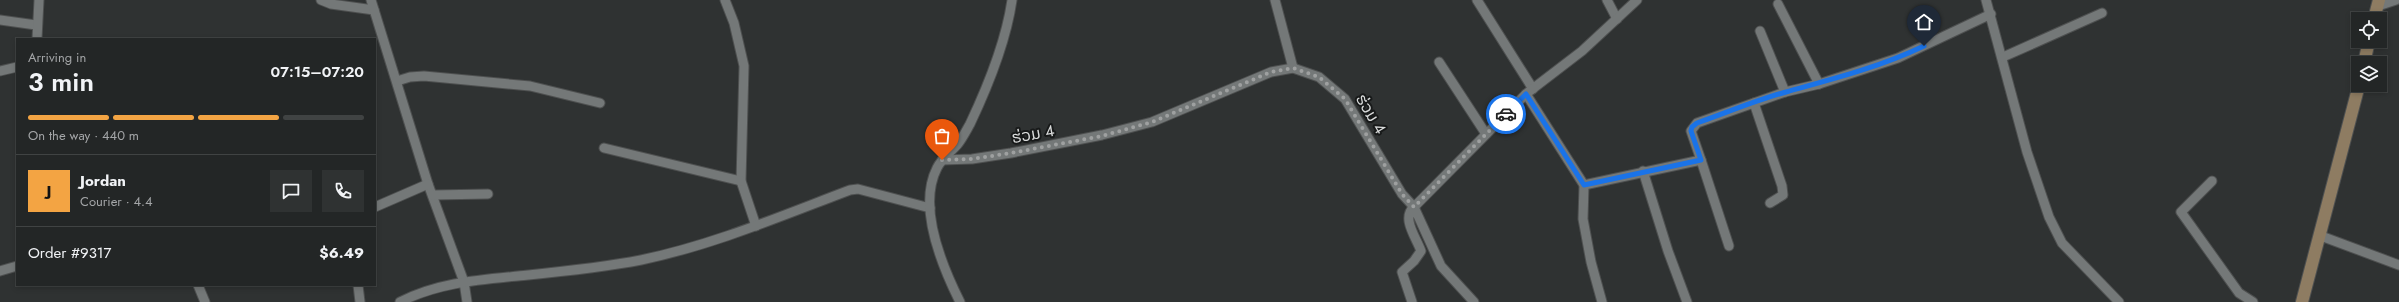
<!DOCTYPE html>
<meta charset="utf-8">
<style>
body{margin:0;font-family:Jost,"Noto Sans Lao",sans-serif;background:#2f3232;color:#f1f3f6;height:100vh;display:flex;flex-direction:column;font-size:15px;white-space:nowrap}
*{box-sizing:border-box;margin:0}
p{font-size:13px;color:#a3a5a7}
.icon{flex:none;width:22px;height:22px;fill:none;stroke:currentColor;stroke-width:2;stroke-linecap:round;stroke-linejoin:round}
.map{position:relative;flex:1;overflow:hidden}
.panel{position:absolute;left:16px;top:38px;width:360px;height:248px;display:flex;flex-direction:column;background:#232626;border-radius:0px;box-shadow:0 2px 6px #0003,0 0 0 1px #404343}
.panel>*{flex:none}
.tools{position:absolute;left:2351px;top:12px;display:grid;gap:8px}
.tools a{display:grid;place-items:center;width:36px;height:36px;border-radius:0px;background:#232626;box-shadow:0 2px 6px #0003,0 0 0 1px #404343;font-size:20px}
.pin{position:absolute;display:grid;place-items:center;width:34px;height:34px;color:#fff;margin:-41px -17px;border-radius:50% 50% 50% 0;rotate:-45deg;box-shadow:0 0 4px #0007}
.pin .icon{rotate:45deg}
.courier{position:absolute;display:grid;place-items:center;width:40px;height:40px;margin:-20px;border:3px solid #1a73e8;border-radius:50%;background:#fff;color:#222;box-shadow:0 1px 5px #0007}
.headline em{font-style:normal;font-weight:600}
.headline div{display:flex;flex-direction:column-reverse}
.headline{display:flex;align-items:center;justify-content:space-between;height:68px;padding:0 12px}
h1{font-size:26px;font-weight:600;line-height:30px}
.bar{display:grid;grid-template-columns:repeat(4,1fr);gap:6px 4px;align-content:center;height:48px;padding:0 12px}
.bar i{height:5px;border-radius:3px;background:#404343}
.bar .active{background:#f3a443}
.bar p{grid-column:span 4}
.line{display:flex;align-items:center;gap:10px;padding:0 12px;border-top:1px solid #404343}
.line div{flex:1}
.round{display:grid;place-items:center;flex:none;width:42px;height:42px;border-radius:0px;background:#2f3232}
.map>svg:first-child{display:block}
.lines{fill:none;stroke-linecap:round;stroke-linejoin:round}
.street-casing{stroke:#4e5050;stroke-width:11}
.secondary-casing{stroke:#4e5050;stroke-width:14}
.street{stroke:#747878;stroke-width:9}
.secondary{stroke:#8e7c62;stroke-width:12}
.done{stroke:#9ea0a0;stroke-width:4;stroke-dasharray:0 7.2}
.route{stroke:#1a73e8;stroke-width:5}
.labels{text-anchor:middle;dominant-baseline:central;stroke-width:4;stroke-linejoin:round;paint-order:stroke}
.street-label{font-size:16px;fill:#dadcdc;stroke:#181a1a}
</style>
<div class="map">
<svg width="2399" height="302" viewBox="0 0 2399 302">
<rect width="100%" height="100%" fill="#2f3232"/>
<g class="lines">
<g class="street-casing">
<g id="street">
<polyline points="321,0 331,4 374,10"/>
<polyline points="371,0 428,184 464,282 467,302"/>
<polyline points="725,0 734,23 744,66 741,181 756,226"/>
<polyline points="1275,0 1293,68"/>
<polyline points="1477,0 1533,89"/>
<polyline points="1607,0 1617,19"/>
<polyline points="1986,0 2027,152 2049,217 2062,243 2119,302"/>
<polyline points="1778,4 1819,84"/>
<polyline points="2378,6 2396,0"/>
<polyline points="0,20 36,25"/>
<polyline points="1760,31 1785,92"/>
<polyline points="37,39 39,0"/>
<polyline points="2003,57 2102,13"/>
<polyline points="1439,62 1486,134"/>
<polyline points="0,71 17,67"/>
<polyline points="397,81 410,77 424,76 530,86 600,103"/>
<polyline points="1526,94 1584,185 1583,219 1591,262 1602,302"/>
<polyline points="1754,103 1782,186 1783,195 1770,203"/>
<polyline points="604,148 741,181"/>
<polyline points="942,160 972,159 1011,153 1102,135 1152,122 1271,72 1293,68 1319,77 1345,99 1402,194 1414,207 1526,94 1582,51 1637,0"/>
<polyline points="1701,160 1729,246"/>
<polyline points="1643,171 1668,251 1687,302"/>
<polyline points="2212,181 2181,212 2239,293 2253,302"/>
<polyline points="1584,185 1701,160 1691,131 1697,123 1785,92 1819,84 1898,58 1991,14"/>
<polyline points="433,195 488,194"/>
<polyline points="375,207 428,184"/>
<polyline points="2321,236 2399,265"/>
<polyline points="0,271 17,266"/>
<polyline points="198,285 205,302"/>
<polyline points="358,285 360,302"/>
<path d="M400,302C437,283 477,280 518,276C558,272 600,268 641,260C713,245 781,216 850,190L858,189L930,208"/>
<path d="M960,302C942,266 917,207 937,168C942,158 950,153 957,145C962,139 966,131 970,124C988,86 1006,42 1012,0"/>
<path d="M1412,302L1402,272L1414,261L1421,251C1416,237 1401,218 1414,207L1441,266L1474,302"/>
</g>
</g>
<g class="secondary-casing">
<g id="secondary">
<polyline points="2374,19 2379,0"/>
<polyline points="2364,63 2369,41"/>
<polyline points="2302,302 2359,85"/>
</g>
</g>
<use href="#street" class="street"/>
<use href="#secondary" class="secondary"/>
</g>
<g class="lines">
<polyline class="done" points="942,160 972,159 1011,153 1102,136 1152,122 1271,72 1293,68 1319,77 1345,99 1402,194 1414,207 1506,114"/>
<path class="route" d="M1506,114L1526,94L1584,185L1701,160L1691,131L1692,127L1697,123C1726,113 1756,100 1786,92C1833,79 1880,67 1924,46"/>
</g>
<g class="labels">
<g class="street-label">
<text transform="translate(1371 114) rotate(59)">ຮ່ວມ 4</text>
<text transform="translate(1033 134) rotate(-10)">ຮ່ວມ 4</text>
</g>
</g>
</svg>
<div class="tools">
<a><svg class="icon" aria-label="locate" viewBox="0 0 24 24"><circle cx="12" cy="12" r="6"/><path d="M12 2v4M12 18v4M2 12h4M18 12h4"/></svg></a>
<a><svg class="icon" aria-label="layers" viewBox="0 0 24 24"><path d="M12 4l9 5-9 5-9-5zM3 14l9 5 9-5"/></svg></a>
</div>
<div class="pin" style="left:942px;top:160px;background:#ea580c"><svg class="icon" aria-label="bag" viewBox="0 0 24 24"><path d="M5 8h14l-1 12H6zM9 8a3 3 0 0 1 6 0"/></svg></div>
<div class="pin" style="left:1924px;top:46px;background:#1f2937"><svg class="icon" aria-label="home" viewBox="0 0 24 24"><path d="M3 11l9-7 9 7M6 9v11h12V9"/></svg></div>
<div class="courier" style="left:1506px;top:114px"><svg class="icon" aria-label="car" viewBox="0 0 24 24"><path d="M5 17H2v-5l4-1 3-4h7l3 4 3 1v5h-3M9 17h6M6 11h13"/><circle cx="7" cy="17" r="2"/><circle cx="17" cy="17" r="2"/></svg></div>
<section class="panel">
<div class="headline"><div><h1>3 min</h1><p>Arriving in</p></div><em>07:15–07:20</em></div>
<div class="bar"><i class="active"></i><i class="active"></i><i class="active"></i><i></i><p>On the way · 440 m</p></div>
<div class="line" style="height:72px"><b class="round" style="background:#f3a443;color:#111">J</b><div><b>Jordan</b><p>Courier · 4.4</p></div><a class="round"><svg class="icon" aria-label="chat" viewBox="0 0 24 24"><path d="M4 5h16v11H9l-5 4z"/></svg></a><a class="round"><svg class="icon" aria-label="phone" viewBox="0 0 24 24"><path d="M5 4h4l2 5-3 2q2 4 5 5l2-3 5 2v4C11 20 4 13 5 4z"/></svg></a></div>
<div class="line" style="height:52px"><div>Order #9317</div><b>$6.49</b></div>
</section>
</div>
